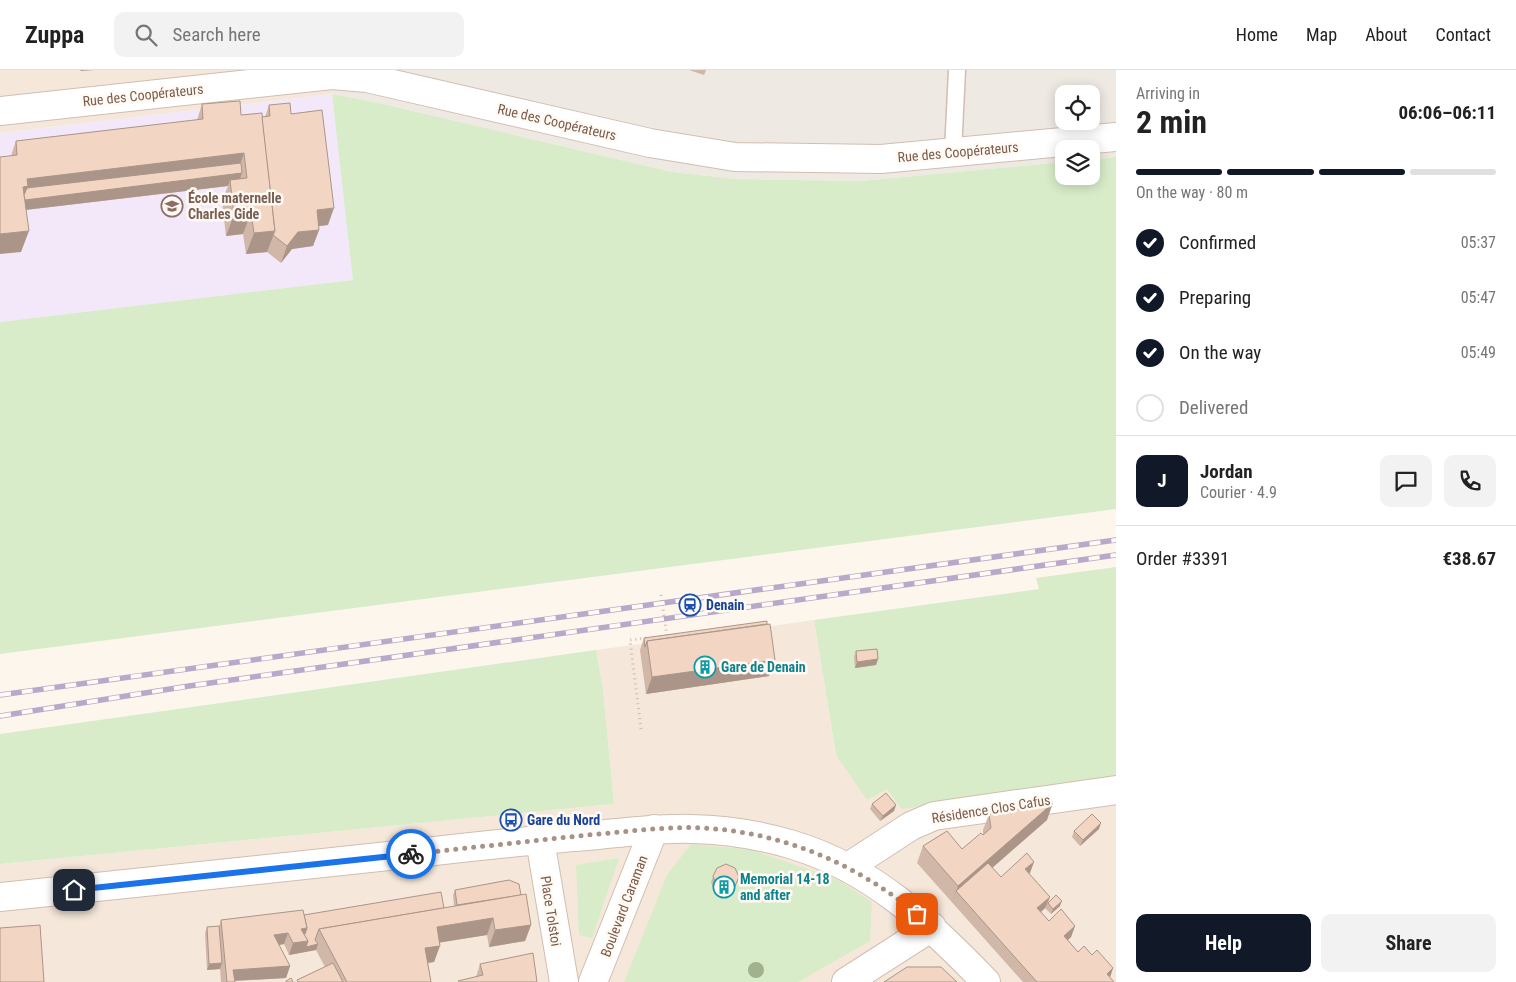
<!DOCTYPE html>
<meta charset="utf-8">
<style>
body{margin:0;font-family:"Roboto Condensed",sans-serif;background:#f2f2f2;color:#222;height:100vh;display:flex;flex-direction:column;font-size:19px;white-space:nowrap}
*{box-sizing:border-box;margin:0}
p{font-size:16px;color:#767676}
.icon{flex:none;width:28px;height:28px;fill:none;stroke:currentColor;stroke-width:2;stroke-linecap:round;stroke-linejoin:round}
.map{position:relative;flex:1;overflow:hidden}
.drawer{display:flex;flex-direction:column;background:#fff;width:400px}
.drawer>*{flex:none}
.fabs{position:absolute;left:1055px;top:15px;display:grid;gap:10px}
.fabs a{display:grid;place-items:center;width:45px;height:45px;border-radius:10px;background:#fff;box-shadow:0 2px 12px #0003;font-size:25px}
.pin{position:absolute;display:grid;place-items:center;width:42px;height:42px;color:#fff;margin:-21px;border-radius:10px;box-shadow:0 2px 8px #0006}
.courier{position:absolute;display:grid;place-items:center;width:50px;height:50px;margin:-25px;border:4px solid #1a73e8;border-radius:50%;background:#fff;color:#222;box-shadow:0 1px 6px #0007}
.overview em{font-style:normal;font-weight:700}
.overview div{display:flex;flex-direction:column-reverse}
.overview{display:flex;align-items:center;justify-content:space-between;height:85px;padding:0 20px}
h1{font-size:32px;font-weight:700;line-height:38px}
.bar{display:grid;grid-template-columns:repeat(4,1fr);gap:8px 5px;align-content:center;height:60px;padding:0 20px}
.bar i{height:6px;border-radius:4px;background:#e0e0e0}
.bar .active{background:#111827}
.bar p{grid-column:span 4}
.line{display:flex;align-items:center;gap:12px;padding:0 20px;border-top:1px solid #e0e0e0}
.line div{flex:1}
.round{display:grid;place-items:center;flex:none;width:52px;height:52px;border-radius:10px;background:#f2f2f2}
ol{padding:0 20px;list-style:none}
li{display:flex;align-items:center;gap:15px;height:55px}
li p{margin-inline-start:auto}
li .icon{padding:5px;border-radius:50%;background:#111827;color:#fff;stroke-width:4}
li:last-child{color:#767676}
li i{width:28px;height:28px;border:2px solid #e0e0e0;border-radius:50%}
.cta{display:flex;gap:10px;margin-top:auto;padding:10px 20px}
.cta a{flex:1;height:58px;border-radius:10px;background:#111827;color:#fff;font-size:20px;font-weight:700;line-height:58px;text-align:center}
.cta a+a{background:#f2f2f2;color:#222}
header{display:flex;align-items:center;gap:30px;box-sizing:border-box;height:70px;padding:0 25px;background:#fff;border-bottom:1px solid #e0e0e0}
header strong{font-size:24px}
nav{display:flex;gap:28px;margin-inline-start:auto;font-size:18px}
.search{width:350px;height:45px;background:#f2f2f2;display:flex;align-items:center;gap:12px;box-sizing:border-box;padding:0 18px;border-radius:10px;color:#767676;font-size:19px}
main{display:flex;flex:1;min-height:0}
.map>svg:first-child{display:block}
.residential{fill:#f5e8da}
.industrial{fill:#efe9e4;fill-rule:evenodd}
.education{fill:#f3e8fa}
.green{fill:#d8ecc9}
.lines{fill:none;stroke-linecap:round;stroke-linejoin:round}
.service-casing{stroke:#d1beb0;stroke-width:19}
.minor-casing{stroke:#d1beb0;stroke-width:30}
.tertiary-casing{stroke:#d1beb0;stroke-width:30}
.path{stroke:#d9b8a5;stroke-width:3;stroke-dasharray:1 4;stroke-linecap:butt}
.service{stroke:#fff;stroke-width:16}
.minor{stroke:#fff;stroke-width:28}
.tertiary{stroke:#fff;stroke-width:28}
.rail-casing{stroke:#b9a8c9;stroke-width:5.5}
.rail{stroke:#fffaf3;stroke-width:4;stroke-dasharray:11;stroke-linecap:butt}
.tree{fill:#a0b28e}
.wall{fill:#d1b7a8}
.shaded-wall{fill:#aa9588}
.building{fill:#f3d5c3;stroke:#aa9588}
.done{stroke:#a89285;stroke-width:5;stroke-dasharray:0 9}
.route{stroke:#1a73e8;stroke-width:6}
.labels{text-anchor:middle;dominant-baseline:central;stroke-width:5;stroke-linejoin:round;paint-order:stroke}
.street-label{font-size:14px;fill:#7a5c4d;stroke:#fffaf3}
.education-label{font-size:14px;font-weight:bold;fill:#785e54;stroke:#fffaf3;text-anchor:start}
.transit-label{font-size:14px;font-weight:bold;fill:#164399;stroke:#fffaf3;text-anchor:start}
.culture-label{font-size:14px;font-weight:bold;fill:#0d838f;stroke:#fffaf3;text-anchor:start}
</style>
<header>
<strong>Zuppa</strong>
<div class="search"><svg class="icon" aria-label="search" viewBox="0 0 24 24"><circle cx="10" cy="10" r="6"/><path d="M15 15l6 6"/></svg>Search here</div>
<nav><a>Home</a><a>Map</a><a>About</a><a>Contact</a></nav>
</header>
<main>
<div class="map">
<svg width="1116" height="912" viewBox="0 0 1116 912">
<rect width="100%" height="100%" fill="#fdf6ec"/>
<g class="residential">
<polygon points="0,0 360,0 332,24 0,63"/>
<polygon points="814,550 836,686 887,719 1116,707 1116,912 0,912 0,794 614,734 603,619 596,580"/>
</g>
<path class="industrial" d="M360,0H1116V87L1091,90V79H1064V92L861,111L735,109L672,102L379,33L332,24ZM1064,24H1091V51H1064Z"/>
<polygon class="education" points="332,24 354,210 0,252 0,63"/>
<g class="green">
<polygon points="332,24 379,33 672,102 735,109 861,111 1064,92 1064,106 1091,106 1091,90 1116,87 1116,439 0,584 0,252 353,210"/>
<polygon points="1116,497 1116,707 902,739 887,719 867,730 836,685 814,550 1039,519 1036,508"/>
<polygon points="596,580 603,619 614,734 0,794 0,664"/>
<polygon points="691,774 752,780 837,809 872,832 870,871 798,912 624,912 667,805"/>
<polygon points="619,788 592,868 579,865 576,795"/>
</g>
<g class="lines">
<g class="service-casing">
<polyline id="service" points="953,82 957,0"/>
</g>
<g class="minor-casing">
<g id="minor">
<polyline points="0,41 332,5 367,8 650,73 735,87 881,89 1116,67"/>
<polyline points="540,770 564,912"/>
<polyline points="848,797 911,756 934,746 1116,720"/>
<polyline points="846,912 932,857"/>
</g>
</g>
<g class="tertiary-casing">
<g id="tertiary">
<path d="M0,827C142,812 284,798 426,782C479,776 533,770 587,766C663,758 717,752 793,775C873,799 930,854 986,912"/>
<polyline points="593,912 654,759"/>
</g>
</g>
<g class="path">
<polyline points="661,525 667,566 664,566"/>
<polyline points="641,659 630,570 647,568"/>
</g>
<use href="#service" class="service"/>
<use href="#minor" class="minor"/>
<use href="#tertiary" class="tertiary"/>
<g class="rail-casing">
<g id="rail">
<polyline points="0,625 1116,470"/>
<polyline points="0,646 189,616 1116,485"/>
</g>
</g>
<use href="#rail" class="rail"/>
</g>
<circle class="tree" cx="756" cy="900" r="8"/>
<g class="wall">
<polygon points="689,0 706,0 704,5"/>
<polygon points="202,34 241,45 265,47 269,35 291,43 328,155 318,156 319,160 313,176 292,179 281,193 267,182 246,184 243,164 226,166 222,131 228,116 26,140 21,182 11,86 16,71 197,50"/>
<polygon points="644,568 769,606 646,624 640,580"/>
<polygon points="856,581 878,589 876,595 855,598 854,587"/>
<polygon points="872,734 896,735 894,741 880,751 870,739"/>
<polygon points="989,744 1047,750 992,798 1001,807 1030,803 1029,804 1050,827 1048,833 1060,836 1051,844 1045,838 1041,842 1049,851 1075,856 1071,867 1068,870 1078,882 1092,885 1113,898 1110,908 1114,912 1023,912 917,793 923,776 962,779 983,765 983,760"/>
<polygon points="1099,759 1080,776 1072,767 1074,761"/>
<polygon points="713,806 733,822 724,826 715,822 711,812"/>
<polygon points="455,820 521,825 531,855 525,871 489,877 487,865 440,872 434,892 428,893 431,912 297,912 297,910 325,897 316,880 289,885 284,874 279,875 290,896 286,908 235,911 235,912 221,912 220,899 207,900 205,863 207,857 219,856 221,850 444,838 454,836 453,825"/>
<polygon points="480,894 537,912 458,912 458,911 476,907"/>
</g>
<g class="shaded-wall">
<polygon points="81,0 94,0 80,1"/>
<polygon points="244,83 237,104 242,103 238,115 230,110 228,116 16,141 20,126 27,109"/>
<polygon points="334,138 328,155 311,157 317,140"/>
<polygon points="251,143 243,164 226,166 234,145"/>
<polygon points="319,160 313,176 292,179 281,193 287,176 298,162"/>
<polygon points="29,161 21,182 0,184 0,164"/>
<polygon points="275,161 267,182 246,184 254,163"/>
<polygon points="878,589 876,595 855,598 857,592"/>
<polygon points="775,590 769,606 646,624 652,607"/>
<polygon points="1053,733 1047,750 960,826 956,821 952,833 958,816"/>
<polygon points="896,735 894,741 880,751 883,746"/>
<polygon points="1101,753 1099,759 1080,776 1083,770"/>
<polygon points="1034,792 1030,803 1021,811 1025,799"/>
<polygon points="739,807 733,822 724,826 726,820"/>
<polygon points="1050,827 1045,838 1033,849 1037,838"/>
<polygon points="1062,831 1060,836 1051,844 1053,839"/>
<polygon points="493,848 487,865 431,874 437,857"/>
<polygon points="531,855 525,871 489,877 495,860"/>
<polygon points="1075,856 1071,867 1060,877 1064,866"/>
<polygon points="307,858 303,870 301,859"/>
<polygon points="288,863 284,874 269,877 274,865"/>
<polygon points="308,871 318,874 316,880 289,885 293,873"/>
<polygon points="440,876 434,892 419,894 425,878"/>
<polygon points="222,893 220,899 207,900 209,894"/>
<polygon points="290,896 286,908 229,911 233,900"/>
<polygon points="1113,898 1109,910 1107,904"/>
</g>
<g class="building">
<polygon points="240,31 241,45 262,43 275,161 254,163 251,143 234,145 230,110 247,108 244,83 27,109 28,116 23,117 29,161 0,164 0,87 17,85 16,71 203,49 202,34"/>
<polygon points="290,33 291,44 322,40 334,138 317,140 319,160 298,162 287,176 273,165 275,161 262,47 270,46 269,35"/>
<polygon points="241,93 242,103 25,130 24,125 27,118"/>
<polygon points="767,551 767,554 647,571 645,577 644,568"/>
<polygon points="770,554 775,590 652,607 647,571"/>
<polygon points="877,579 878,589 857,592 856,581"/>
<polygon points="886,723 896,735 883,746 872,734"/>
<polygon points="1053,733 958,816 923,776 947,761 962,779 981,763 983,765 991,758 989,744"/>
<polygon points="1092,744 1101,753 1083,770 1074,761"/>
<polygon points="1027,783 1034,792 1025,799 1050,827 1037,838 1049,851 1061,839 1075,856 1064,866 1078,882 1084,876 1092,885 1097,880 1113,898 1107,904 1114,912 1037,912 956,821 988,793 1001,807"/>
<polygon points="726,794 735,798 739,807 735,816 726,820 717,816 713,806 717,798"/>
<polygon points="509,810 519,814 521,825 457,835 455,820"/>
<polygon points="441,822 444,838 319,859 315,870 318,874 306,877 308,871 303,864 305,864 307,858 304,845"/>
<polygon points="526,824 531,855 495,860 493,848 437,857 440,876 425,878 431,912 347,912 319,859"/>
<polygon points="1056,825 1062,831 1053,839 1048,833"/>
<polygon points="303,840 307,858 301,859 308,871 293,873 288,863 274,865 290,896 233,900 235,912 227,912 221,850"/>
<polygon points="40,855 44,912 0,912 0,858"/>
<polygon points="219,856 222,893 209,894 207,857"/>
<polygon points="533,883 537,912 459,912 458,911 483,905 480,894"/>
<polygon points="333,893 343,912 298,912 297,910"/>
<polygon points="907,897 941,897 957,912 884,912"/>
<polygon points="291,908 293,912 286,912 286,911"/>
</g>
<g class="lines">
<path class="done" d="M411,784C470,778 529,771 588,765C626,762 664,756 702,758C782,762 855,793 917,844"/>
<polyline class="route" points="74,820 411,784"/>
</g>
<defs>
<g id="school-ring" transform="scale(1.125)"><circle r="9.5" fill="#fffaf3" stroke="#8d6e63" stroke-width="1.5"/><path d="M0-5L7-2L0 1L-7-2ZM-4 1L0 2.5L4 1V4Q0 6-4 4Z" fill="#8d6e63"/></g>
<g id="station-ring" transform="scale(1.125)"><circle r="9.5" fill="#fffaf3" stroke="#1a4fb4" stroke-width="1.5"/><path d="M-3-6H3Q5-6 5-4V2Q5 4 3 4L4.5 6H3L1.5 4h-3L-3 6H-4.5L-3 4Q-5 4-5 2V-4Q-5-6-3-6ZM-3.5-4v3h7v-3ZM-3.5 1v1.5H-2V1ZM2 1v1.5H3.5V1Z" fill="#1a4fb4"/></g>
<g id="building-ring" transform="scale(1.125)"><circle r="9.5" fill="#fffaf3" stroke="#0f9aa8" stroke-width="1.5"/><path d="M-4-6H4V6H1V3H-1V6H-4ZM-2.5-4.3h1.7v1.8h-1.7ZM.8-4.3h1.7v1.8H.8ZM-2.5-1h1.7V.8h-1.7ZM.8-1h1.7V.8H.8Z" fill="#0f9aa8"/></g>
<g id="bus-ring" transform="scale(1.125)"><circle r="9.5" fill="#fffaf3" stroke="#1a4fb4" stroke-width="1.5"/><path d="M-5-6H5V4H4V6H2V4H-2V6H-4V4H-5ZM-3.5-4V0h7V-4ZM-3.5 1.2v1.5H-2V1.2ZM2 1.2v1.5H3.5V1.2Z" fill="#1a4fb4"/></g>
</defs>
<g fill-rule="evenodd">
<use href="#school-ring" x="172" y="136"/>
<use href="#station-ring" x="690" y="535"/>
<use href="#building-ring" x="705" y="597"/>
<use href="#bus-ring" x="511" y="750"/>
<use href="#building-ring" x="724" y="817"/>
</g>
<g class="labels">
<g class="street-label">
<text transform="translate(143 25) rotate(-6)">Rue des Coopérateurs</text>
<text transform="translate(557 52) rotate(13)">Rue des Coopérateurs</text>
<text transform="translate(958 82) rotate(-5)">Rue des Coopérateurs</text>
<text transform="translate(991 739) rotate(-9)">Résidence Clos Cafus</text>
<text transform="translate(624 836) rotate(-69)">Boulevard Caraman</text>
<text transform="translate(551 841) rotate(81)">Place Tolstoi</text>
</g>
<g class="education-label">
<text x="188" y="128">École maternelle<tspan x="188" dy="16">Charles Gide</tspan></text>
</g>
<g class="transit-label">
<text x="706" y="535">Denain</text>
<text x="527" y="750">Gare du Nord</text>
</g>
<g class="culture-label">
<text x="721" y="597">Gare de Denain</text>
<text x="740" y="809">Memorial 14-18<tspan x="740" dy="16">and after</tspan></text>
</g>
</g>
</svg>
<div class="fabs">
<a><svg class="icon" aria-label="locate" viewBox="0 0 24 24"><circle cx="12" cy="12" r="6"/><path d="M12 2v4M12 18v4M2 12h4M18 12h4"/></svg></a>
<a><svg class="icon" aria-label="layers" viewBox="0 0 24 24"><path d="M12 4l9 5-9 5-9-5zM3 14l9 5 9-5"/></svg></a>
</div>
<div class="pin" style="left:917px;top:844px;background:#ea580c"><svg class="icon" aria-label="bag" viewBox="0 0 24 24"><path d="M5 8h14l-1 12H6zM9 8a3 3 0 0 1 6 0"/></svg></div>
<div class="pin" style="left:74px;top:820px;background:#1f2937"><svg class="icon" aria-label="home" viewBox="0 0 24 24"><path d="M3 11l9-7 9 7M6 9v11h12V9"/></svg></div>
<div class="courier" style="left:411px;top:784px"><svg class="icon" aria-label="bike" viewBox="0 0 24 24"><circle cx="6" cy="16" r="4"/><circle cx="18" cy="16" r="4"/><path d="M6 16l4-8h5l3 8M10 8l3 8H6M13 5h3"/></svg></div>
</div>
<section class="drawer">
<div class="overview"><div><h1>2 min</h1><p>Arriving in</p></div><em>06:06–06:11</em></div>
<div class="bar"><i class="active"></i><i class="active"></i><i class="active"></i><i></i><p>On the way · 80 m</p></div>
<ol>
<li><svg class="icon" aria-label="check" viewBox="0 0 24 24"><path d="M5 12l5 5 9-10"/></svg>Confirmed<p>05:37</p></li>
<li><svg class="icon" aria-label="check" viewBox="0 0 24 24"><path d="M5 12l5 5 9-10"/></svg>Preparing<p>05:47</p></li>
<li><svg class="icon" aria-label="check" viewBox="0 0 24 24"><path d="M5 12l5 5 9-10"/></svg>On the way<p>05:49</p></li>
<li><i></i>Delivered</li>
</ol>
<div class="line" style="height:90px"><b class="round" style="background:#111827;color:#fff">J</b><div><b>Jordan</b><p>Courier · 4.9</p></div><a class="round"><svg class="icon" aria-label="chat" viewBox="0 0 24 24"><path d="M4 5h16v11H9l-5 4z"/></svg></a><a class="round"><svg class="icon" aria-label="phone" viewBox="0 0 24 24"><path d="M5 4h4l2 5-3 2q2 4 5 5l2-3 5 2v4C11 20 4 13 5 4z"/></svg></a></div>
<div class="line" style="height:65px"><div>Order #3391</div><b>€38.67</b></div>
<div class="cta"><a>Help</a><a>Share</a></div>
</section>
</main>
